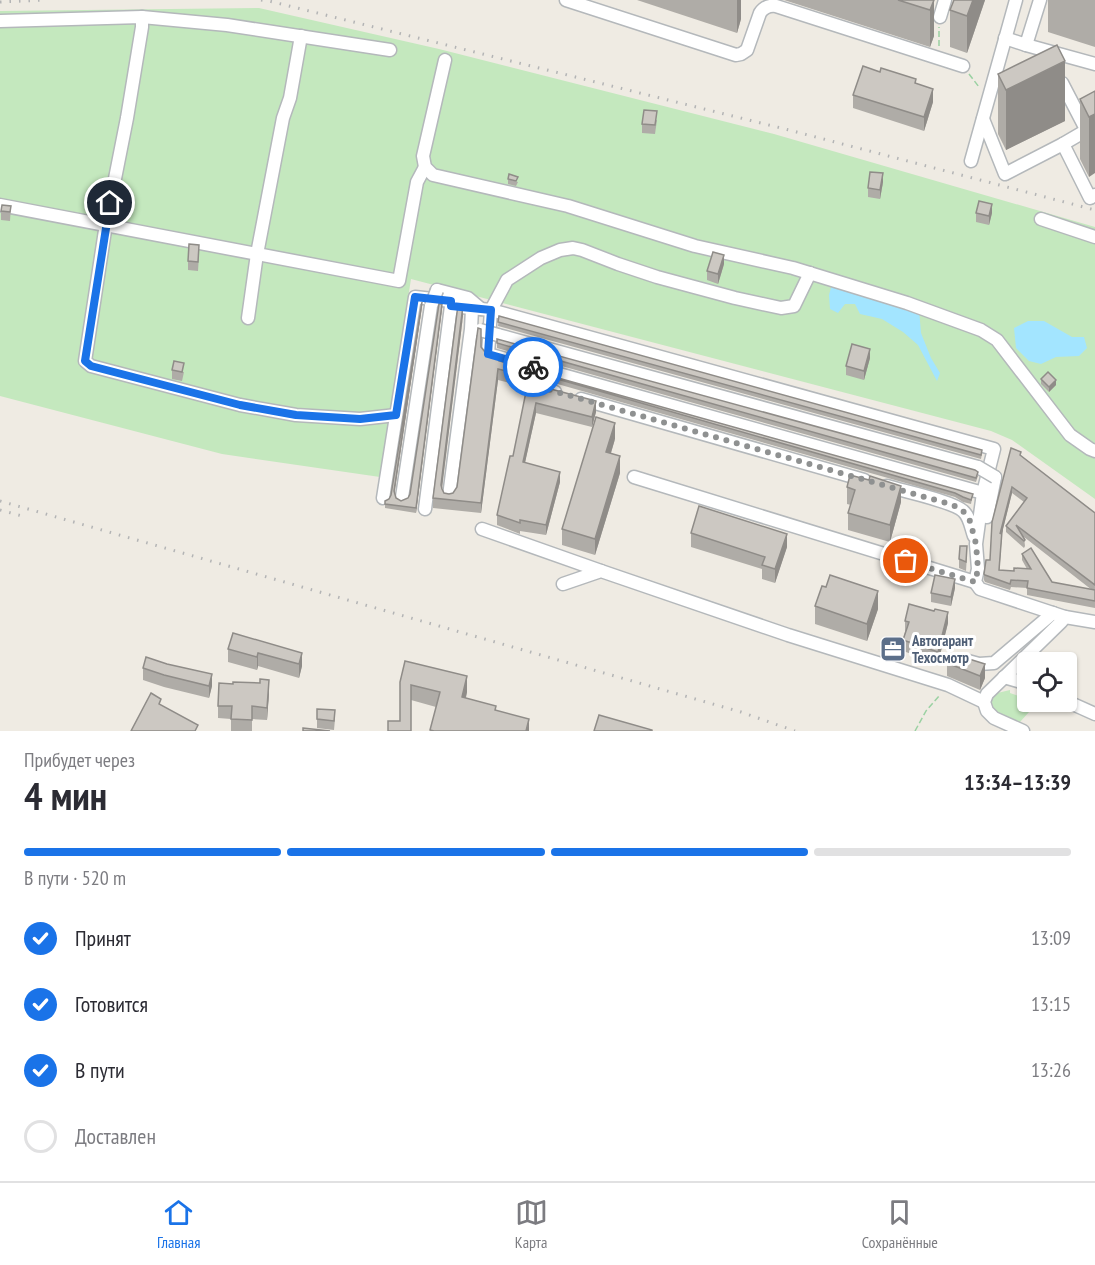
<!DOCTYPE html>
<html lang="ru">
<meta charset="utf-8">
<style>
body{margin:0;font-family:"PT Sans Narrow",sans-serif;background:#f7f7f7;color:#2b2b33;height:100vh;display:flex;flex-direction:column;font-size:22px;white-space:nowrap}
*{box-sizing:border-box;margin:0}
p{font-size:20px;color:#7c7c81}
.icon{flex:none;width:33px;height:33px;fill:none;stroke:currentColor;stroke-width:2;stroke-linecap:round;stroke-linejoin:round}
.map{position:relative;height:731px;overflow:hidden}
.panel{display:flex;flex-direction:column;background:#fff;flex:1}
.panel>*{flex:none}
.fabs{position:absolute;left:1017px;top:652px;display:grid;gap:12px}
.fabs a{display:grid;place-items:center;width:60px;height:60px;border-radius:6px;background:#fff;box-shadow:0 2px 4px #0004;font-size:30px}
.pin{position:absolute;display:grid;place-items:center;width:51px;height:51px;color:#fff;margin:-26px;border:3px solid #fff;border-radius:50%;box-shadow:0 2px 6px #0007}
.courier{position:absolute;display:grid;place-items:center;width:60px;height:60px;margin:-30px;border:4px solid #1a73e8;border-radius:50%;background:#fff;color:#222;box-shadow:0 2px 8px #0007}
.summary em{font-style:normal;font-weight:700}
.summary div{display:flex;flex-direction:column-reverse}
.summary{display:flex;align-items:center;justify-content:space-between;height:102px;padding:0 24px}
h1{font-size:39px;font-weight:700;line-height:45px}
.bar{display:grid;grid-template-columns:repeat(4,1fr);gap:9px 6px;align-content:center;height:72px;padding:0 24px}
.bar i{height:8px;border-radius:4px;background:#e1e1e2}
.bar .selected{background:#1a73e8}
.bar p{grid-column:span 4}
ol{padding:0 24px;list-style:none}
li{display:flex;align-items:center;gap:18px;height:66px}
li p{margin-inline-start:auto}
li .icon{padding:6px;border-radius:50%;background:#1a73e8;color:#fff;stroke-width:4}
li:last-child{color:#7c7c81}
li i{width:33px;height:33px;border:3px solid #e1e1e2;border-radius:50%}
.dock{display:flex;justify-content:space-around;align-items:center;height:84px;border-top:2px solid #e1e1e2;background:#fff;font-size:16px;color:#7c7c81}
.dock a{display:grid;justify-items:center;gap:3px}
.dock .selected{color:#1a73e8}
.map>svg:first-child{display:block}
.green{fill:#c4e8be}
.water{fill:#a3e5ff}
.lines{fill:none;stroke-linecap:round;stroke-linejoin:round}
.minor-casing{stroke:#b4b8bb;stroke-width:15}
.path{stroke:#9ad1a2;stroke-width:1.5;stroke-dasharray:6 3;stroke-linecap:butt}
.minor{stroke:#fff;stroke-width:12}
.rail{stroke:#b3b4b5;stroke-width:3;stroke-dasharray:1.5 8;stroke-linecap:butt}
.minor-bridge-casing{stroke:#b4b8bb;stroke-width:15;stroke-linecap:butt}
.minor-bridge{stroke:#fff;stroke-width:12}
.wall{fill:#afaca7;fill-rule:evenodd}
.shaded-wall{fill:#8f8c88}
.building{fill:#ccc8c2;stroke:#8f8c88;stroke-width:1.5}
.done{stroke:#8f9191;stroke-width:6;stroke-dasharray:0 10.8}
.route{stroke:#1a73e8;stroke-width:8}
.labels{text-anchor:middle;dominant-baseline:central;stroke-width:6;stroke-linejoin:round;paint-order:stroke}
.service-label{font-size:15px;font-weight:bold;fill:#4e5e75;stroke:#fff;text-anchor:start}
</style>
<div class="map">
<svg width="1095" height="731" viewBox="0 0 1095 731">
<rect width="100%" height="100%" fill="#efebe3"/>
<g class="green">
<polygon points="259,8 439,49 774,134 1095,227 1095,499 1012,440 991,431 411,279 380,477 222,454 0,396 0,11"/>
<polygon points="1010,690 1010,693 1027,699 1028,702 1033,702 1029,712 1020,722 1016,722 993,711 987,703 989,695"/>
</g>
<g class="water">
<polygon points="832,284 919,309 921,333 931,358 940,373 937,381 918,345 903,332 882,319 860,314 855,304 845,304 838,313 830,309 829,295"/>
<polygon points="1028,321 1044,321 1072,337 1084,337 1087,348 1079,356 1056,357 1041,364 1029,361 1016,348 1014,328"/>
</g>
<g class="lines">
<g class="minor-casing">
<g id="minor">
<path d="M566,0L736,55L741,54L747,50L760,13C764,7 769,5 776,6L963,66"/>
<polyline points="142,17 142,27 127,118 106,224 85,361 91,366 240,405 296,415 360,419 396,415"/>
<polyline points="940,17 945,0"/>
<polyline points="0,21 142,17 227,25 390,50"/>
<polyline points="1005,38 1026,45 1040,0"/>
<polyline points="1026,45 1095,64"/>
<polyline points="445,60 423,156 425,167 433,175 568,206 695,246 793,268 907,303 981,330 997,340 1070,435 1090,449 1095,451"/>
<polyline points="1055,86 1062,83 1089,135 1095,132"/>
<polyline points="983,119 1005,174 1063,144 1090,198 1095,195"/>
<polyline points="1063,144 1087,130"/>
<polyline points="971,161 1016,0"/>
<polyline points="0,205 399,281 417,182 425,167"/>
<polyline points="1041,219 1095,237"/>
<polyline points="810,273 794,306 781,308 735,298 657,277 618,264 582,250 573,248 560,250 541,258 507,280 491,310 488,354 983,493"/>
<polyline points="437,290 468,298 481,309"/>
<polyline points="248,318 257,254 283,118 290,98 301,36"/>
<polyline points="498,335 978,467"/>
<polyline points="537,368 536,378 550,390 555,392"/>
<polyline points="581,399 864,480"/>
<polyline points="634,477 975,582"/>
<path d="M887,486C903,491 952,501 963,511C970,517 971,528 974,536"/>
<polyline points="449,496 471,329 472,309"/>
<polyline points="402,497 431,306"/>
<polyline points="383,498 415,297 451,301 451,306 491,310 994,449 983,493 976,544 978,569 975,582 980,589 1065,617 1095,622"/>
<polyline points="425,509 451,306"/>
<polyline points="987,517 995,477"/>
<polyline points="482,529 601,571"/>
<polyline points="563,584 601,571 788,635 948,685 984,702"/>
<polyline points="968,661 979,664 994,663 1053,613"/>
<polyline points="1004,677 1028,684"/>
<polyline points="1066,701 1095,714"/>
<polyline points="1023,731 994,718 987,711 984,702 987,694 1061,622 1065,617"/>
</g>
</g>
<g class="path">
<polyline points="939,46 939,27"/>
<polyline points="969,74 979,87"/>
<polyline points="915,731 926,711 940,695"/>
</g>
<use href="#minor" class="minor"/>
<g class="rail">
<polyline points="261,0 269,1 789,130 1095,210"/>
<polyline points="0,2 45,0"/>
<polyline points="0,501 741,712 795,731"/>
<polyline points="0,510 26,517"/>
</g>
<g class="minor-bridge-casing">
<g id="minor-bridge">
<polyline points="431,306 437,290"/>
<polyline points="480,330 498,335"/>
<polyline points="978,467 995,477"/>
</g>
</g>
<use href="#minor-bridge" class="minor-bridge"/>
</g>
<g class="wall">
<polygon points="637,0 741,0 741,19 737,33"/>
<polygon points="784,0 934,0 934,36 930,47"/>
<polygon points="954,0 985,0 967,53 950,47 950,10"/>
<polygon points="1048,0 1095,0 1095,47 1048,32"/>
<polygon points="880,72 916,83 933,102 924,131 853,108 853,95"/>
<polygon points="998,74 1065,121 1006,150 998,134"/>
<polygon points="1095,91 1089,177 1080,159 1080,99"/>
<polygon points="657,120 655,134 642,133 642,124"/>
<polygon points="508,179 518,182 516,186 508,184"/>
<polygon points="883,182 880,199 868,197 868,188"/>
<polygon points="11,206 10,221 1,220 1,211"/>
<polygon points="976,213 992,213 989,225 976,222"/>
<polygon points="199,254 198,271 188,270 188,261"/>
<polygon points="724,264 718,284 707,280 707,271"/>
<polygon points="422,306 394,493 396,498 401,501 408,498 410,494 442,308 416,513 385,508 385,504 391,495"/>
<polygon points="463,316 442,489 444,493 449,494 453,493 457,487 481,347 500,361 531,374 547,388 596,412 592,427 536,413 525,462 560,482 546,535 520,531 520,534 497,525 497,515 513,456 527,387 498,380 481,513 433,508 433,498"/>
<polygon points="499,316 982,454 981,459 498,326"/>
<polygon points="497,339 978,476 976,482 497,348"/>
<polygon points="870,358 864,380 846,375 846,366"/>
<polygon points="172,370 184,372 182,381 172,379"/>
<polygon points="551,376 973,494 971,504 963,502 955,497 554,383 551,380"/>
<polygon points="1041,379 1056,385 1049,392 1041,384"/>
<polygon points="615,439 611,453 620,473 595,555 562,545 562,529"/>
<path d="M1021,456L1095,513V608L1027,595V588L1011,587L1010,590L985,582L984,580V574L990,560ZM1012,493L1024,502L1006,526V532L1024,548L1025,546L1024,537L1092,590L1052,582L1022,554V560L1027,569L1014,571L999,570L1002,533Z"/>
<polygon points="869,480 901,502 890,542 848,530 848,513 851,505 847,504 847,487"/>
<polygon points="691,533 787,547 775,583 762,579 762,569 691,547"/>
<polygon points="967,555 966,571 959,568 959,559"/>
<polygon points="955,588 951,606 931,602 931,593"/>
<polygon points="815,606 878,609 867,641 815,624"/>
<polygon points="934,611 948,623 938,663 903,651 903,640 905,632 905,621"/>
<polygon points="233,633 302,666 299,678 258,666 257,670 228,662 228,649"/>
<polygon points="947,663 985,678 980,690 947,676"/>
<polygon points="143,668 212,686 209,698 164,687 143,680"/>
<polygon points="400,682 467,692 466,698 496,710 529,731 430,731 436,707 411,700 400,721"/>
<polygon points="269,693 267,720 252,719 252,731 231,731 231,719 218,718 218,706"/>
<polygon points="317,719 335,719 334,730 317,728"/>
</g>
<g class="shaded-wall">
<polygon points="737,0 741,0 741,19 737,33"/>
<polygon points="934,0 934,36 930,47 930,10"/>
<polygon points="973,0 985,0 967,53 967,16"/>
<polygon points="1065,61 1065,121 1006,150 1006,90"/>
<polygon points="933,89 933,102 924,131 924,117"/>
<polygon points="1095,114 1095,173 1089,177 1089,117"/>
<polygon points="883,173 883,182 880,199 880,190"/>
<polygon points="992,204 992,213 989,225 989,216"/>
<polygon points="724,255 724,264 718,284 718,274"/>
<polygon points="422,302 422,306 394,496 394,491"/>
<polygon points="442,304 442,308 416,513 416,508"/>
<polygon points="463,305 463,316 441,495 441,485"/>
<polygon points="870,349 870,358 864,380 864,371"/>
<polygon points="498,369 498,380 481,513 481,503"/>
<polygon points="1056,380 1056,385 1049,392 1049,387"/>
<polygon points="596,401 596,412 592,427 592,417"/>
<polygon points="536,403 536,413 523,472 523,462"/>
<polygon points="615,423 615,439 606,469 606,452"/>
<polygon points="620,456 620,473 595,555 595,539"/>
<polygon points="560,472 560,482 546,535 546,525"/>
<polygon points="901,486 901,502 890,542 890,525"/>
<polygon points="1012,487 1012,493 1002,533 999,577 1000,534"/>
<polygon points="787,534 787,547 775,583 775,569"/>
<polygon points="955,579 955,588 951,606 951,597"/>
<polygon points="878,591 878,609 867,641 867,624"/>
<polygon points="948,612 948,623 938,663 938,652"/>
<polygon points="258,653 258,666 257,670 257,657"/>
<polygon points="302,653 302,666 299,678 299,664"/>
<polygon points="985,664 985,678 980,690 980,676"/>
<polygon points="212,674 212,686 209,698 209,686"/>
<polygon points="467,676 467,692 462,712 462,697"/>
<polygon points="269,680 269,693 267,720 267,708"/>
<polygon points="529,719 529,731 526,731"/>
</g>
<g class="building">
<polygon points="898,0 934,0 930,10"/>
<polygon points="954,0 973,0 967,16 950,10"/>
<polygon points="1057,45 1065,61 1006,90 998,74"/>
<polygon points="863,66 880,72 881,68 916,79 915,83 933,89 924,117 853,95"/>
<polygon points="1095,91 1095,114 1089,117 1080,99"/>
<polygon points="644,110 657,111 655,125 642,124"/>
<polygon points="870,172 883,173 880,190 868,188"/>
<polygon points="509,174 518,177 516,181 508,179"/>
<polygon points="979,201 992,204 989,216 976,213"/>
<polygon points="2,205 11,206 10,212 1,211"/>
<polygon points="189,244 199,245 198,262 188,261"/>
<polygon points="713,252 724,255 718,274 707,271"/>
<polygon points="422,302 394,491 396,498 401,501 408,498 410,494 439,304 442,304 416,508 385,504 385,501 389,499 391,495"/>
<polygon points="458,305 463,305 441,485 442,489 444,493 449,494 453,493 457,487 478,328 481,329 481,347 485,352 500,356 499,361 528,368 531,374 547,388 596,401 592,417 536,403 523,462 560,472 546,525 520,520 520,523 497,515 510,456 513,456 529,377 498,369 481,503 433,498"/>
<polygon points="499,316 982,450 981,455 498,322"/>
<polygon points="497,339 975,470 978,472 976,478 497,343"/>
<polygon points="852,344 870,349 864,371 846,366"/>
<polygon points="174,361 184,363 182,372 172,370"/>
<polygon points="1048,372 1056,380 1049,387 1041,379"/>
<polygon points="551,376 973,494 971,500 963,497 955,493 554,378"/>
<polygon points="596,417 615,423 606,452 620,456 595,539 562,529"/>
<polygon points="1011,448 1021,452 1020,455 1095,513 1095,585 1016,525 1025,540 1024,541 1006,526 1027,498 1012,487 1000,534 1002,531 999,570 1014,571 1014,568 1031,569 1022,554 1031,548 1052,582 1095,590 1095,601 1027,588 1028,581 1011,580 1010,584 985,575 984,574 986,560 990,560 992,522"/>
<polygon points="850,475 869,480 870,476 901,486 890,525 848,513 855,490 847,487"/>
<polygon points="699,506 787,534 775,569 762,565 765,557 691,533"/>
<polygon points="960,546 967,546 966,562 959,559"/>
<polygon points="830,575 878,591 867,624 815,606 822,586 826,587"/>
<polygon points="935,575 955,579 951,597 931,593"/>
<polygon points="909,604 934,611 935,609 948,612 938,652 903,640 909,622 905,621"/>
<polygon points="233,633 302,653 299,664 258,653 257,657 228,649"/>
<polygon points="950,653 985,664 980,676 947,663"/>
<polygon points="146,657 167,664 212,674 209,686 164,675 143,668"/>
<polygon points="405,661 467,676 462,697 496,706 495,710 529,719 526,731 434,731 430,730 440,692 411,685 411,731 388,731 388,721 400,721 400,682"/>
<polygon points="260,679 269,680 267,708 252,706 252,720 231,719 232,706 218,706 219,683 233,684 233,682 260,683"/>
<polygon points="151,693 161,699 159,704 198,725 195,731 131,731"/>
<polygon points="317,709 335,710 334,721 317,719"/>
<polygon points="599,715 652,730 652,731 594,731"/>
<polygon points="303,728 330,731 303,731"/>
</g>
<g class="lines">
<polyline class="done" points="533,367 537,368 536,378 550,390 953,505 963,511 970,521 976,544 978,569 975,582 906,561"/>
<polyline class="route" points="110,203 85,361 91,366 240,405 296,415 360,419 396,415 415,297 451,301 451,306 491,310 488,354 533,367"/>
</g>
<defs>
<g id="office-square" transform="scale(1.35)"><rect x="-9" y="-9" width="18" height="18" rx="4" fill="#5c6f8a" stroke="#fff"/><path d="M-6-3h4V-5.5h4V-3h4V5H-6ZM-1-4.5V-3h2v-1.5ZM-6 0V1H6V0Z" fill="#fff"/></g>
</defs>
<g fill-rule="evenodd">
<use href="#office-square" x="893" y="649"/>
</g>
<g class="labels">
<g class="service-label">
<text x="912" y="640">Автогарант<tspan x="912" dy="17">Техосмотр</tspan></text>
</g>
</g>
</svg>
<div class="fabs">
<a><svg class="icon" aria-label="locate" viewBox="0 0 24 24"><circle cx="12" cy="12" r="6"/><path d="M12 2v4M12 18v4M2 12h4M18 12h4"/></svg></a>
</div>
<div class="pin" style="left:906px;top:561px;background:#ea580c"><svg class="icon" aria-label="bag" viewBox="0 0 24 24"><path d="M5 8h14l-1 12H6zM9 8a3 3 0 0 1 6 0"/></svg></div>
<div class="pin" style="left:110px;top:203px;background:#1f2937"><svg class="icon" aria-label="home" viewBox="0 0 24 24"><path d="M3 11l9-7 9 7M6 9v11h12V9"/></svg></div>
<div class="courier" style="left:533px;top:367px"><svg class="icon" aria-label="bike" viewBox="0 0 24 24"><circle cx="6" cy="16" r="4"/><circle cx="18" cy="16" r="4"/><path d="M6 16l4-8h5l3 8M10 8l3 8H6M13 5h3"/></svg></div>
</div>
<section class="panel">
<div class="summary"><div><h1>4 мин</h1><p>Прибудет через</p></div><em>13:34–13:39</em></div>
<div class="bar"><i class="selected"></i><i class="selected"></i><i class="selected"></i><i></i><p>В пути · 520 m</p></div>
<ol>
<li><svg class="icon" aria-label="check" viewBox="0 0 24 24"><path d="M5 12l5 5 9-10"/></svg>Принят<p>13:09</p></li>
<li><svg class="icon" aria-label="check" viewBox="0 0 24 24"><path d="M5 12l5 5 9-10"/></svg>Готовится<p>13:15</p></li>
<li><svg class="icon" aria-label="check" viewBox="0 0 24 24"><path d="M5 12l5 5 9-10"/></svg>В пути<p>13:26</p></li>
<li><i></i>Доставлен</li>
</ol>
</section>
<nav class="dock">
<a class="selected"><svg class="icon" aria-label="home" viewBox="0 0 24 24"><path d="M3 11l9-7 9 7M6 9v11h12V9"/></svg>Главная</a>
<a><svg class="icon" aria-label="map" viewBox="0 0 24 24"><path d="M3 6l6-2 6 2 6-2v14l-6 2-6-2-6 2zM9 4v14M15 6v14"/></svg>Карта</a>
<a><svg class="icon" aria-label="saved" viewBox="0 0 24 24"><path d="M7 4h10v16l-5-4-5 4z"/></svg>Сохранённые</a>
</nav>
